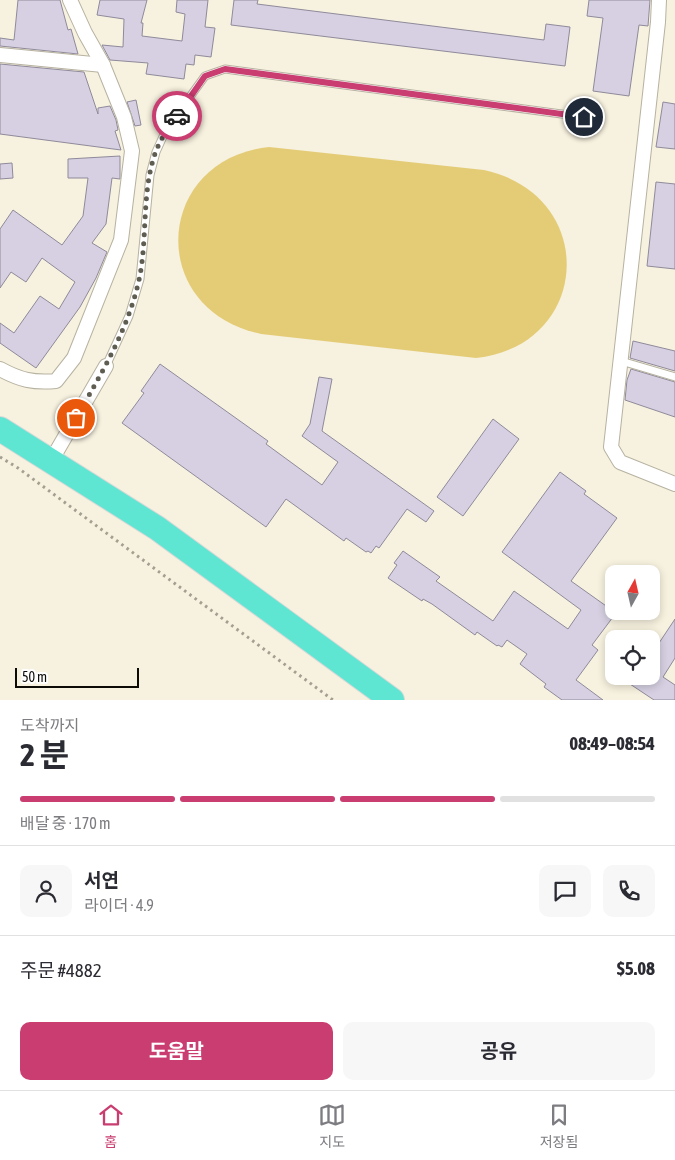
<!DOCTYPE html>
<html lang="ko">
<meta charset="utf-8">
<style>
body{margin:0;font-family:"Asap Condensed","Noto Sans KR",sans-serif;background:#f7f7f7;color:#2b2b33;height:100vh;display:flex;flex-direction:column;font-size:19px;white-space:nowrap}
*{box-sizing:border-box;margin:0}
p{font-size:16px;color:#7c7c81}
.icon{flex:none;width:28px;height:28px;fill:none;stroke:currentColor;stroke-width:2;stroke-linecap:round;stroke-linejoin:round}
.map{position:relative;height:700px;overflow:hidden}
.panel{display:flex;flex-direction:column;background:#fff;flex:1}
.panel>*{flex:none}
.needle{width:32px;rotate:8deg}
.tools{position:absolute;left:605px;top:565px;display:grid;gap:10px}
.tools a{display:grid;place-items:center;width:55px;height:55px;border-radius:10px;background:#fff;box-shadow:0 2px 8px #0003;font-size:25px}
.scale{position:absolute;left:15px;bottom:12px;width:124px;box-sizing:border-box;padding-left:5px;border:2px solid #0d0b06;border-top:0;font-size:14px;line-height:18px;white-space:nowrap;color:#0d0b06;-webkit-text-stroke:4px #fff;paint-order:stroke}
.pin{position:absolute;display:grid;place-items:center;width:42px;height:42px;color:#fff;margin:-21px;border:2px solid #fff;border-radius:50%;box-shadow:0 1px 5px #0007}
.courier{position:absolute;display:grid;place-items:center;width:50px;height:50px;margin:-25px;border:4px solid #c93d70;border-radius:50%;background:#fff;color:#222;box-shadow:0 1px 6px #0007}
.summary em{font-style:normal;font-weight:700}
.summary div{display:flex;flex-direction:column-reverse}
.summary{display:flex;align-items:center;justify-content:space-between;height:85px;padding:0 20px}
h1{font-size:32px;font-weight:700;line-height:38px}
.bar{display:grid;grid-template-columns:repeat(4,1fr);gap:8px 5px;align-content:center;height:60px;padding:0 20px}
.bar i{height:6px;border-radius:4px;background:#e1e1e2}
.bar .selected{background:#c93d70}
.bar p{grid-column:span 4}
.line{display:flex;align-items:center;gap:12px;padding:0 20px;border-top:1px solid #e1e1e2}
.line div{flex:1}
.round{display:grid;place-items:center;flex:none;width:52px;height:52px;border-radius:10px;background:#f7f7f7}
.action{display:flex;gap:10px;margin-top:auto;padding:10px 20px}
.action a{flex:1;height:58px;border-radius:10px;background:#c93d70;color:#fff;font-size:20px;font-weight:700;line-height:58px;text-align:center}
.action a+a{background:#f7f7f7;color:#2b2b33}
.tabs{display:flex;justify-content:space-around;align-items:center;height:70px;border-top:1px solid #e1e1e2;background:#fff;font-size:14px;color:#7c7c81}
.tabs a{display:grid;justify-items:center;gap:2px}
.tabs .selected{color:#c93d70}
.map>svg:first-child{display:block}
.green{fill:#e4cc77}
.building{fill:#d6d0e2;stroke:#8f8a9a}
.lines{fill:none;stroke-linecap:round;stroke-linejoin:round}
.service-casing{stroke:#b7b2a1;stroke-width:9}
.minor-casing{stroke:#b7b2a1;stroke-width:16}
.trunk-casing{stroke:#d8d8d7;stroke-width:26}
.path{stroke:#a39f91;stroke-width:3;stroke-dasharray:2.5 4;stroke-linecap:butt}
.service{stroke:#fff;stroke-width:7}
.minor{stroke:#fff;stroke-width:14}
.trunk{stroke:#5fe6d3;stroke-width:24}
.done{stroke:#5f5c52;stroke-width:5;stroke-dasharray:0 9}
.route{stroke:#c93d70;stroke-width:6}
</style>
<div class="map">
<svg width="675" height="700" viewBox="0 0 675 700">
<rect width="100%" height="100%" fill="#f7f1df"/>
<path class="green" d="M269,147L484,170C599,195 592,345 476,358L261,334C146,310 153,160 269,147Z"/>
<g class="building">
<polygon points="18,0 60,0 68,30 71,29 78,54 0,46 0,38 14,40"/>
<polygon points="100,0 147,0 141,23 143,23 142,36 182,41 185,14 176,12 177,0 208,0 205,27 215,28 211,57 195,55 194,65 186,64 184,79 146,74 148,63 110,60 102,45 123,47 124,19 97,15"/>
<polygon points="234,0 258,0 257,4 544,40 546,24 570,27 565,66 231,25"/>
<polygon points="589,0 650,0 648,26 639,25 629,96 593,91 603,18 587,16"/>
<polygon points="0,64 84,72 98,114 98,108 110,106 116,120 118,130 115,131 121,150 0,134"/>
<polygon points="136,100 141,125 135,126 127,102"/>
<polygon points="663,102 675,104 675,149 656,147"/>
<polygon points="120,156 120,179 112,178 106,224 92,243 107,252 96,278 80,307 36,368 0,343 0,323 14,333 40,296 59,309 75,282 42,258 26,282 11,272 0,288 0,229 13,210 62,245 83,216 88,178 68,178 68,159"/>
<polygon points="12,163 13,178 0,179 0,164"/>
<polygon points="656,182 675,184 675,269 647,266"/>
<polygon points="633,341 675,351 675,371 630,358"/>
<polygon points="160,364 268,441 266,444 322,485 338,462 302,436 310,424 319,377 332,379 322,431 434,511 426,522 407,509 379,548 376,546 371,553 368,551 366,552 346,538 344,541 286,499 266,527 122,423 144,393 141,391"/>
<polygon points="631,369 675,382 675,417 625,400 627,380"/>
<polygon points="493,419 519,439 463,516 437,497"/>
<polygon points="560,472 586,491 584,494 617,518 571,581 616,613 592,645 598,650 576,680 603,700 562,700 544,687 546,684 520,664 527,654 507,640 502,647 498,645 497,646 477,632 475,635 432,604 423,599 422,601 388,578 397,565 394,563 403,551 440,577 436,581 493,621 514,591 568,629 581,610 502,552"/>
<polygon points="675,619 675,658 663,677 675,685 675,700 654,700 618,676 651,676 651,655"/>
</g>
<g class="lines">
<g class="service-casing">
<g id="service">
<polyline points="621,361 675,377"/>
<polyline points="106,366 129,316 140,279 150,175 156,152 166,130 205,76 225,69 584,117"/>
</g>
</g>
<g class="minor-casing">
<g id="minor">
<polyline points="659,0 658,22 611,447 620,462 675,484"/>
<polyline points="0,55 103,65"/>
<path d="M0,369C20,380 33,383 56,381L74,358L121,240L132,151L124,117L103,65L85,33L70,0"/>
<polyline points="51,461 106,366"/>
</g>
</g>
<g class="trunk-casing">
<polyline id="trunk" points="0,429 157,528 392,700"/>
</g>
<polyline class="path" points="0,457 18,468 333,700"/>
<use href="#service" class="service"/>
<use href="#minor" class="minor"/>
<use href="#trunk" class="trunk"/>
</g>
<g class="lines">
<path class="done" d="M76,418C101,374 128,330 139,280C148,239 141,191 156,151C161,138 169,127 177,116"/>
<polyline class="route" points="177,116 205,76 225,69 584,117"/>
</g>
</svg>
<div class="tools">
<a><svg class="needle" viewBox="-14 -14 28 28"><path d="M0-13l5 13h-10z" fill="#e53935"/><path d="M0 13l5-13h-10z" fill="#7c7c81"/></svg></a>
<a><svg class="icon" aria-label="locate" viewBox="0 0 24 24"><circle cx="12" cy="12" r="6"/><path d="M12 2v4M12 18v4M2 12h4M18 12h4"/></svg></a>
</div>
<div class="scale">50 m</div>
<div class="pin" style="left:76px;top:418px;background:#ea580c"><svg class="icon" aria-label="bag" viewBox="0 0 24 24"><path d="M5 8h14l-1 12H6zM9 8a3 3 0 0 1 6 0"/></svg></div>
<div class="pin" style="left:584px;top:117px;background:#1f2937"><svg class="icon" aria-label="home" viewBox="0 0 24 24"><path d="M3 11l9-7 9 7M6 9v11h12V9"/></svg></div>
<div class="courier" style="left:177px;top:116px"><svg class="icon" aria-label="car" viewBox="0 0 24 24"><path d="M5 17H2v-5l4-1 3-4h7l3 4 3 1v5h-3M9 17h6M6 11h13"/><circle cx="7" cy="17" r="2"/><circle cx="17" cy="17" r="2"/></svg></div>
</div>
<section class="panel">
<div class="summary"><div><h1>2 분</h1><p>도착까지</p></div><em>08:49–08:54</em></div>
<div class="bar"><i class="selected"></i><i class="selected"></i><i class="selected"></i><i></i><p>배달 중 · 170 m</p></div>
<div class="line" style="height:90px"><a class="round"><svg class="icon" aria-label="person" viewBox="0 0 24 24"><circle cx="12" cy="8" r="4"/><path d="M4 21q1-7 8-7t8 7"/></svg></a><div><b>서연</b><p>라이더 · 4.9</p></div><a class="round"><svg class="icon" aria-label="chat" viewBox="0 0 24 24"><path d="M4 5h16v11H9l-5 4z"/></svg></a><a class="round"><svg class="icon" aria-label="phone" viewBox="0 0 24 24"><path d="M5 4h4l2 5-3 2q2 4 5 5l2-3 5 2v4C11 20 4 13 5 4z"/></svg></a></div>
<div class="line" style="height:65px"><div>주문 #4882</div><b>$5.08</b></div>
<div class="action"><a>도움말</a><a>공유</a></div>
</section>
<nav class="tabs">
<a class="selected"><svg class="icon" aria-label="home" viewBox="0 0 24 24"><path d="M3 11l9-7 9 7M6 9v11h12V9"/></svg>홈</a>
<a><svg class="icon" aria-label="map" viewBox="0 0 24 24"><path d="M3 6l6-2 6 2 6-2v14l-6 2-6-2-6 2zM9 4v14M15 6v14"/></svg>지도</a>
<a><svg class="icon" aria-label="saved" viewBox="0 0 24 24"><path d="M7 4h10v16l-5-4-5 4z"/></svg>저장됨</a>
</nav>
